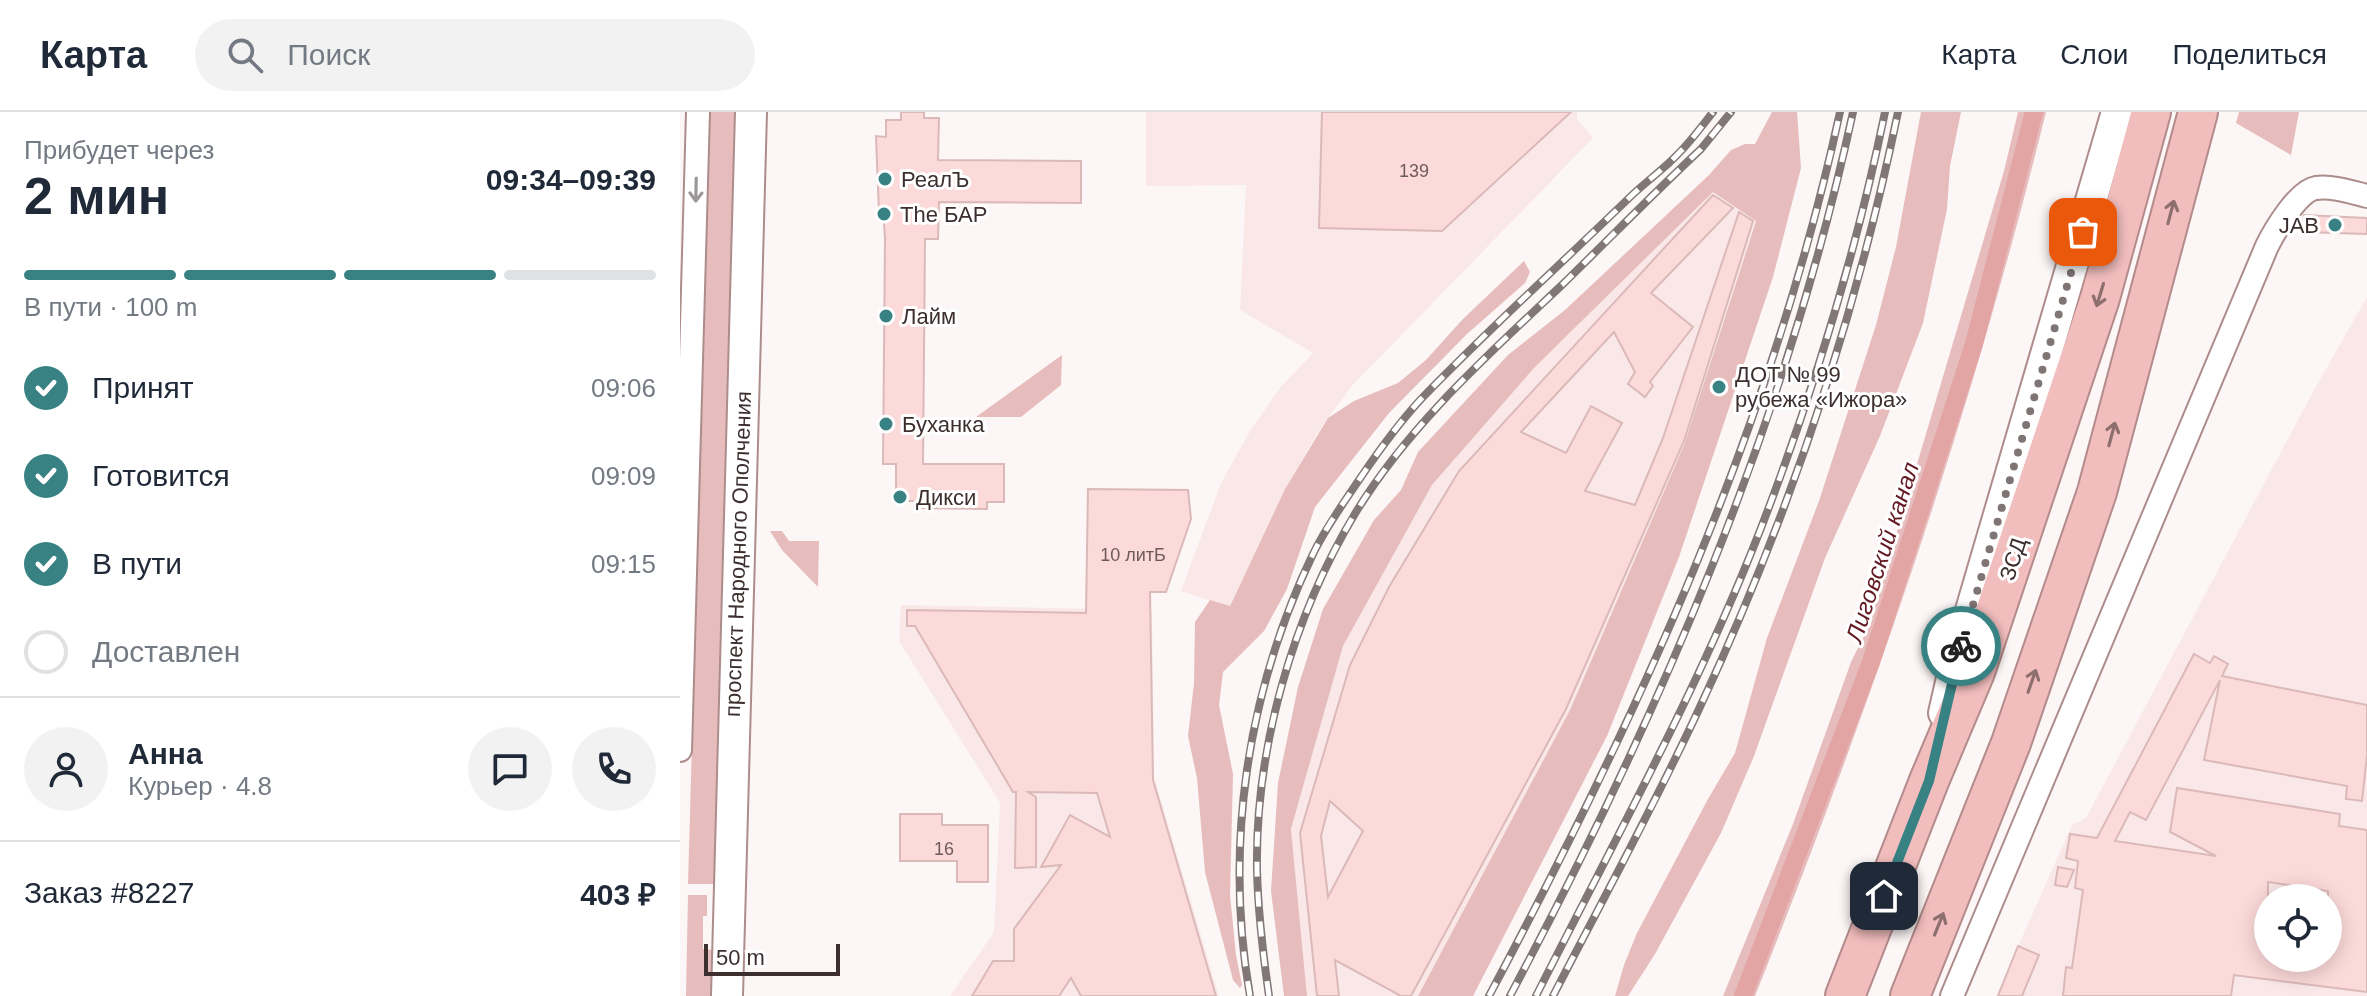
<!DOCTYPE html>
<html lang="ru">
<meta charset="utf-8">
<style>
body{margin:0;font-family:Arial,sans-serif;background:#f2f2f3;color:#1f2937;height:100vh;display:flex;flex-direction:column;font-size:30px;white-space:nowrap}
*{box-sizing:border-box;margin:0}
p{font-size:26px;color:#747a83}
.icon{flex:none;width:44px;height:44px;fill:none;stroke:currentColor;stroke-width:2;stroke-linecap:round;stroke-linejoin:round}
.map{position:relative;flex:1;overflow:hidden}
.details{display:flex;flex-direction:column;background:#fff;width:680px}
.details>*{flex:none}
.buttons{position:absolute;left:1574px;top:772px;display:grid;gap:16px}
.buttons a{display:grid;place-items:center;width:88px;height:88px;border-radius:50%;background:#fff;box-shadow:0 4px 20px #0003;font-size:40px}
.scale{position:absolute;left:24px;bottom:20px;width:136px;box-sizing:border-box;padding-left:8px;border:4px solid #3d2f2f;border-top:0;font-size:22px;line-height:28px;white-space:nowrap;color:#3d2f2f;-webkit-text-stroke:6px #fff;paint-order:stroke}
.pin{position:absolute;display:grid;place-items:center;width:68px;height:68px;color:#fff;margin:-34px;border-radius:16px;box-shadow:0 4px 12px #0006}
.courier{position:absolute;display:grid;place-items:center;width:80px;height:80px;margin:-40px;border:6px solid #398284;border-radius:50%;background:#fff;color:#222;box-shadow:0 2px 10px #0007}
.summary em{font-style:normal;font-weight:700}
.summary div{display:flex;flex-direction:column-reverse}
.summary{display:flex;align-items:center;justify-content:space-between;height:136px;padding:0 24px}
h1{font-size:52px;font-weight:700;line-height:60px}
.bar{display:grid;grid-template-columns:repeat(4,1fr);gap:12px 8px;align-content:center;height:96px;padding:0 24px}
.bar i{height:10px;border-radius:6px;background:#e0e1e3}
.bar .selected{background:#398284}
.bar p{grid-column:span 4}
.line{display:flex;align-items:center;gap:20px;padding:0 24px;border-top:2px solid #e0e1e3}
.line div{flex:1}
.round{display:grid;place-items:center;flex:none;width:84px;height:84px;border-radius:42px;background:#f2f2f3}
ol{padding:0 24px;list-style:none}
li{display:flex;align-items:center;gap:24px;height:88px}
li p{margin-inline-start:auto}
li .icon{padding:8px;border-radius:50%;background:#398284;color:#fff;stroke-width:4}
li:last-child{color:#747a83}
li i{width:44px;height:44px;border:4px solid #e0e1e3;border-radius:50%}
header{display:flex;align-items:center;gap:48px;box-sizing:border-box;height:112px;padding:0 40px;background:#fff;border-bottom:2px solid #e0e1e3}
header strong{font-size:38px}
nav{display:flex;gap:44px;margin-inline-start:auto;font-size:28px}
.search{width:560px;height:72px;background:#f2f2f3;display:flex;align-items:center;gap:20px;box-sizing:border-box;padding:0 28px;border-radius:44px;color:#747a83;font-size:30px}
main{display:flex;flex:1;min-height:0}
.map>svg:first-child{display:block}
.built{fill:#fae8e8;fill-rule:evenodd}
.green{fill:#e6bcbc}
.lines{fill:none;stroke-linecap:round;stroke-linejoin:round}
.canal{stroke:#e3a4a4;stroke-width:18}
.building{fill:#fddada;stroke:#dbb9b9;stroke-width:2;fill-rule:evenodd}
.minor-casing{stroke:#ad8c8c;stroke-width:26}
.secondary-casing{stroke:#ad8c8c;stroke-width:34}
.motorway-casing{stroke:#b38b8b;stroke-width:42}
.minor{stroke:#fff;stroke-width:22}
.secondary{stroke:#fff;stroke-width:30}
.motorway{stroke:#f2bdbd;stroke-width:38}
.rail-casing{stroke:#827777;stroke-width:8}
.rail{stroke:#fff;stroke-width:5;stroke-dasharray:15;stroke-linecap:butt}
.oneway{stroke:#9e9797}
.oneway2{stroke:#8e6f6f}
.done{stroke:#807575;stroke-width:8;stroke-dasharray:0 14.4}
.route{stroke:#398284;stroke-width:10}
.poi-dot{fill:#398284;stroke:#fff;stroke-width:3}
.labels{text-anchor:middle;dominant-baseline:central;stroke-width:6;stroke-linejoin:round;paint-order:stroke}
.number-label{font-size:18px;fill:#6d5a5a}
.poi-label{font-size:22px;fill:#3d2f2f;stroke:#fff;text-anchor:start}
.street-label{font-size:22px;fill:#3d2f2f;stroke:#fff}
.water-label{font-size:24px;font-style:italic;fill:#631a22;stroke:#fff}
</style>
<header>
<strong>Карта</strong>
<div class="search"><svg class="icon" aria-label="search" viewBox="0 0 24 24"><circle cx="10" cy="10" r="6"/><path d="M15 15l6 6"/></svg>Поиск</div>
<nav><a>Карта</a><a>Слои</a><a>Поделиться</a></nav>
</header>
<main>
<section class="details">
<div class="summary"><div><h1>2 мин</h1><p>Прибудет через</p></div><em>09:34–09:39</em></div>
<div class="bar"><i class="selected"></i><i class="selected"></i><i class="selected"></i><i></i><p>В пути · 100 m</p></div>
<ol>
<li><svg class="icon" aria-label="check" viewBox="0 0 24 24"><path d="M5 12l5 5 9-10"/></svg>Принят<p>09:06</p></li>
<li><svg class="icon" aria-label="check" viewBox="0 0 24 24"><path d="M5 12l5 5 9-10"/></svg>Готовится<p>09:09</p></li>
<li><svg class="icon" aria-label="check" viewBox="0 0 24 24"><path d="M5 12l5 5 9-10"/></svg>В пути<p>09:15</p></li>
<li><i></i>Доставлен</li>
</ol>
<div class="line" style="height:144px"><a class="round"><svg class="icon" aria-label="person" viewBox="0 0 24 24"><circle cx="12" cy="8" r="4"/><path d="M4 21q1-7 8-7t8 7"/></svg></a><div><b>Анна</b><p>Курьер · 4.8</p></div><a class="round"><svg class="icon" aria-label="chat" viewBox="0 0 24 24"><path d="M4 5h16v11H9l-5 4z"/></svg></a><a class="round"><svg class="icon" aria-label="phone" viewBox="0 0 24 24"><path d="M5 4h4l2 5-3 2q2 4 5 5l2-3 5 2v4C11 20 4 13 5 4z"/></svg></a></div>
<div class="line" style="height:104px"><div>Заказ #8227</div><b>403 ₽</b></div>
</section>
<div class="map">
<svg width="1687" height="884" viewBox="0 0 1687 884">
<rect width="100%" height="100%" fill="#fdf6f6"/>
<g class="built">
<polygon points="466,0 897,0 897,7 913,26 671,275 640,317 605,377 549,495 501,479 541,371 570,319 599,277 633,241 560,198 566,73 466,74"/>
<polygon points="1033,80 1076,108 1004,333 890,598 738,884 627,884 611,717 663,534 752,373 854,256"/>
<path d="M1687,185V884H1316L1392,713L1406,706L1634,278ZM1588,786H1648V846H1588Z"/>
<polygon points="221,493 472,498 474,665 539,884 270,884 314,820 320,691 219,529"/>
</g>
<g class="green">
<polygon points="30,0 55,0 40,772 8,772"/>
<polygon points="1092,0 1117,0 1121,56 1093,165 999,445 927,624 793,884 738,884 890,598 1004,333 1076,109 1033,80 854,256 752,373 663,534 611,717 627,884 604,884 591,779 598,671 618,575 643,497 694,408 721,378 738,340 828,243 885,198 1029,63 1051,38 1065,32 1075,32"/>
<polygon points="1241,0 1281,0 1270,54 1267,97 1243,211 1200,324 1145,446 1074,644 1041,721 975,842 948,884 935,884 944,853 957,821 1028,687 1055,641 1087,526 1139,389 1196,213 1216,135"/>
<path d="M1338,0H1366C1292,301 1190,596 1075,884H1043L1113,712L1171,550L1189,514L1324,59Z"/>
<polygon points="1559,0 1619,0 1611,43 1556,11"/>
<polygon points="844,149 850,160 845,171 787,222 709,301 635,395 607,477 584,519 543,560 539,593 553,662 550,783 556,843 562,873 560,876 553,868 525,760 517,666 508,624 514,571 515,510 530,488 550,494 605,377 648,306 674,289 718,271 746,248 782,208"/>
<polygon points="382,243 381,273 341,305 296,305"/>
<polygon points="90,419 102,419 109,429 139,429 138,475 102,438"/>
<polygon points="8,783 27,783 27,804 23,804 23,837 34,838 33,884 6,884"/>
</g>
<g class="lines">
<polyline class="canal" points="1063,884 1191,550 1294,232 1354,0"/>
</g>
<g class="building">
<polygon points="221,0 244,0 244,6 259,6 258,48 401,49 401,91 259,90 258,127 245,127 243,352 324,352 324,390 307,390 307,397 234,396 234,389 216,389 216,352 203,352 205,127 204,111 199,101 196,24 206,25 206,8 221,8"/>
<polygon points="642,0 891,0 762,119 639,116"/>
<path d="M1033,83L1053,96L971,181L1013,215L970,270L973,274L965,285L948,272L955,260L934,220L841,320L886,341L911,294L942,311L905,379L955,393L983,326L1059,100L1073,109L1004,329L886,597L731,884H721L655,848L659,884H637L620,721L670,553L709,475L779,359ZM650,689L683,719L648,785L641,724Z"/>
<polygon points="1624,103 1687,106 1687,122 1623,120"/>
<polygon points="408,377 508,378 511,407 486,480 470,480 473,668 536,884 401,884 391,866 379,884 292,884 313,849 334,849 334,817 381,753 361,755 390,703 430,725 417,681 348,680 356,685 356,755 335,756 336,680 333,680 235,514 227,514 227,498 406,501"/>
<path d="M1514,542L1530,551L1534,544L1548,552L1542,564L1687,593V643L1682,689L1666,687L1667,674L1524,648L1540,568L1466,708L1450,700L1435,729L1536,744L1490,720L1497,676L1660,702L1659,714L1687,718V880L1554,863L1551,884H1383L1386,855L1392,856L1403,778L1395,776L1398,749L1386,746L1390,722L1417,726ZM1588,770L1648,779V846H1588Z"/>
<polygon points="220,702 262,702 262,713 308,713 308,770 277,770 277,749 220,749"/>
<polygon points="1378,755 1394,758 1387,775 1375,773"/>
<polygon points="1338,834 1359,843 1342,884 1318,884"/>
</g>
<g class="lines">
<g class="minor-casing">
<g id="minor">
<polyline points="0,638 18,0"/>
<path d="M1272,884L1587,134C1595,118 1618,79 1636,76C1653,74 1671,80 1687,84"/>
</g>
</g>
<g class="secondary-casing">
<g id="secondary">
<polyline points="1264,601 1275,553 1437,0"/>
<polyline points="47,884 71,0"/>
</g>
</g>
<g class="motorway-casing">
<g id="motorway">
<polyline points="1165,884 1249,669 1295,560 1420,186 1471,0"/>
<polyline points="1230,884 1331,631 1417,380 1518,0"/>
</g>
</g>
<use href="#minor" class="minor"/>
<use href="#secondary" class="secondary"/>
<use href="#motorway" class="motorway"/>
<g class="rail-casing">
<g id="rail">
<path d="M570,884C544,734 567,579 633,442C646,415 664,390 681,365C700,337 721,308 744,284C810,216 881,152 949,86C964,71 983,58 998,42C1011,29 1022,14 1033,0"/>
<path d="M589,884C583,842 578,800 577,758C575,636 613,504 676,400C730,312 809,242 883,172C929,127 974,81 1021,37L1051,0"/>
<path d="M809,884C959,602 1092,314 1160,0"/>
<path d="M830,884C979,604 1106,311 1173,0"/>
<path d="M856,884C933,731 1019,576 1081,416C1133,281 1176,142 1205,0"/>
<path d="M873,884C922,789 974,694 1019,597C1108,407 1176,205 1218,0"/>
</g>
</g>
<use href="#rail" class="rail"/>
</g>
<defs><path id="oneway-shaft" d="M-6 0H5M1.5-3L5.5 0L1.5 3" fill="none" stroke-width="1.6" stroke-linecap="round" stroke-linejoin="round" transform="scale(2)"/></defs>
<use class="oneway" href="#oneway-shaft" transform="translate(16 78) rotate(91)"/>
<g class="oneway2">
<use href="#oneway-shaft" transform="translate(1491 100) rotate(-75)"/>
<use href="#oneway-shaft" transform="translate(1420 183) rotate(107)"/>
<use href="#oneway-shaft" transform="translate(1432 322) rotate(-75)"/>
<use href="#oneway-shaft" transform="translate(1352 569) rotate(-71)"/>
<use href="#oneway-shaft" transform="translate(1259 812) rotate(-68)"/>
</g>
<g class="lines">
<polyline class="done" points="1281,534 1403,120"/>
<polyline class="route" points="1204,784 1249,669 1281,534"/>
</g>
<g class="poi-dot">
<circle cx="205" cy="67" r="8"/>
<circle cx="204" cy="102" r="8"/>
<circle cx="1655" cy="113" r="8"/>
<circle cx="206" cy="204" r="8"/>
<circle cx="1039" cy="275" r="8"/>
<circle cx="206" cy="312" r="8"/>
<circle cx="220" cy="385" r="8"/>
</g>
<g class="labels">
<g class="number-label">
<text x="734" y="59">139</text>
<text x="453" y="443">10 литБ</text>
<text x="264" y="737">16</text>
</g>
<g class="poi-label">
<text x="221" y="67">РеалЪ</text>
<text x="220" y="102">The БАР</text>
<text x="1639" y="113" text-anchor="end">JAB</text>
<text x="222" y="204">Лайм</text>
<text x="1055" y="262">ДОТ № 99<tspan x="1055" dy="25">рубежа «Ижора»</tspan></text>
<text x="222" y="312">Буханка</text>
<text x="236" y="385">Дикси</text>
</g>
<g class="street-label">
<text transform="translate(58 442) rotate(-88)">проспект Народного Ополчения</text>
<text transform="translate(1333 447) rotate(-72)">ЗСД</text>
</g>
<g class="water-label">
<text transform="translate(1202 440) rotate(-72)">Лиговский канал</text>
</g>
</g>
</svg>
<div class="buttons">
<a><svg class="icon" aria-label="locate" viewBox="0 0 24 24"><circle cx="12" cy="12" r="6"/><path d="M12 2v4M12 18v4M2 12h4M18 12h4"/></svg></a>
</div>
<div class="scale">50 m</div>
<div class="pin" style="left:1403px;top:120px;background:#ea580c"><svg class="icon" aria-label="bag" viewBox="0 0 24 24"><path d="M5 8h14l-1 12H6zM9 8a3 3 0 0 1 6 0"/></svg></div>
<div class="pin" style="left:1204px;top:784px;background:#1f2937"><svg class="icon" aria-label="home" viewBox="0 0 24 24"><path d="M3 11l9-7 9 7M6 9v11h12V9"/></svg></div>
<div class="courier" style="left:1281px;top:534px"><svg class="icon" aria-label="bike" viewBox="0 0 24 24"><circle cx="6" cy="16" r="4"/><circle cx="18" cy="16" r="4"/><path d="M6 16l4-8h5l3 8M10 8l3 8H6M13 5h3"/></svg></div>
</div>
</main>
